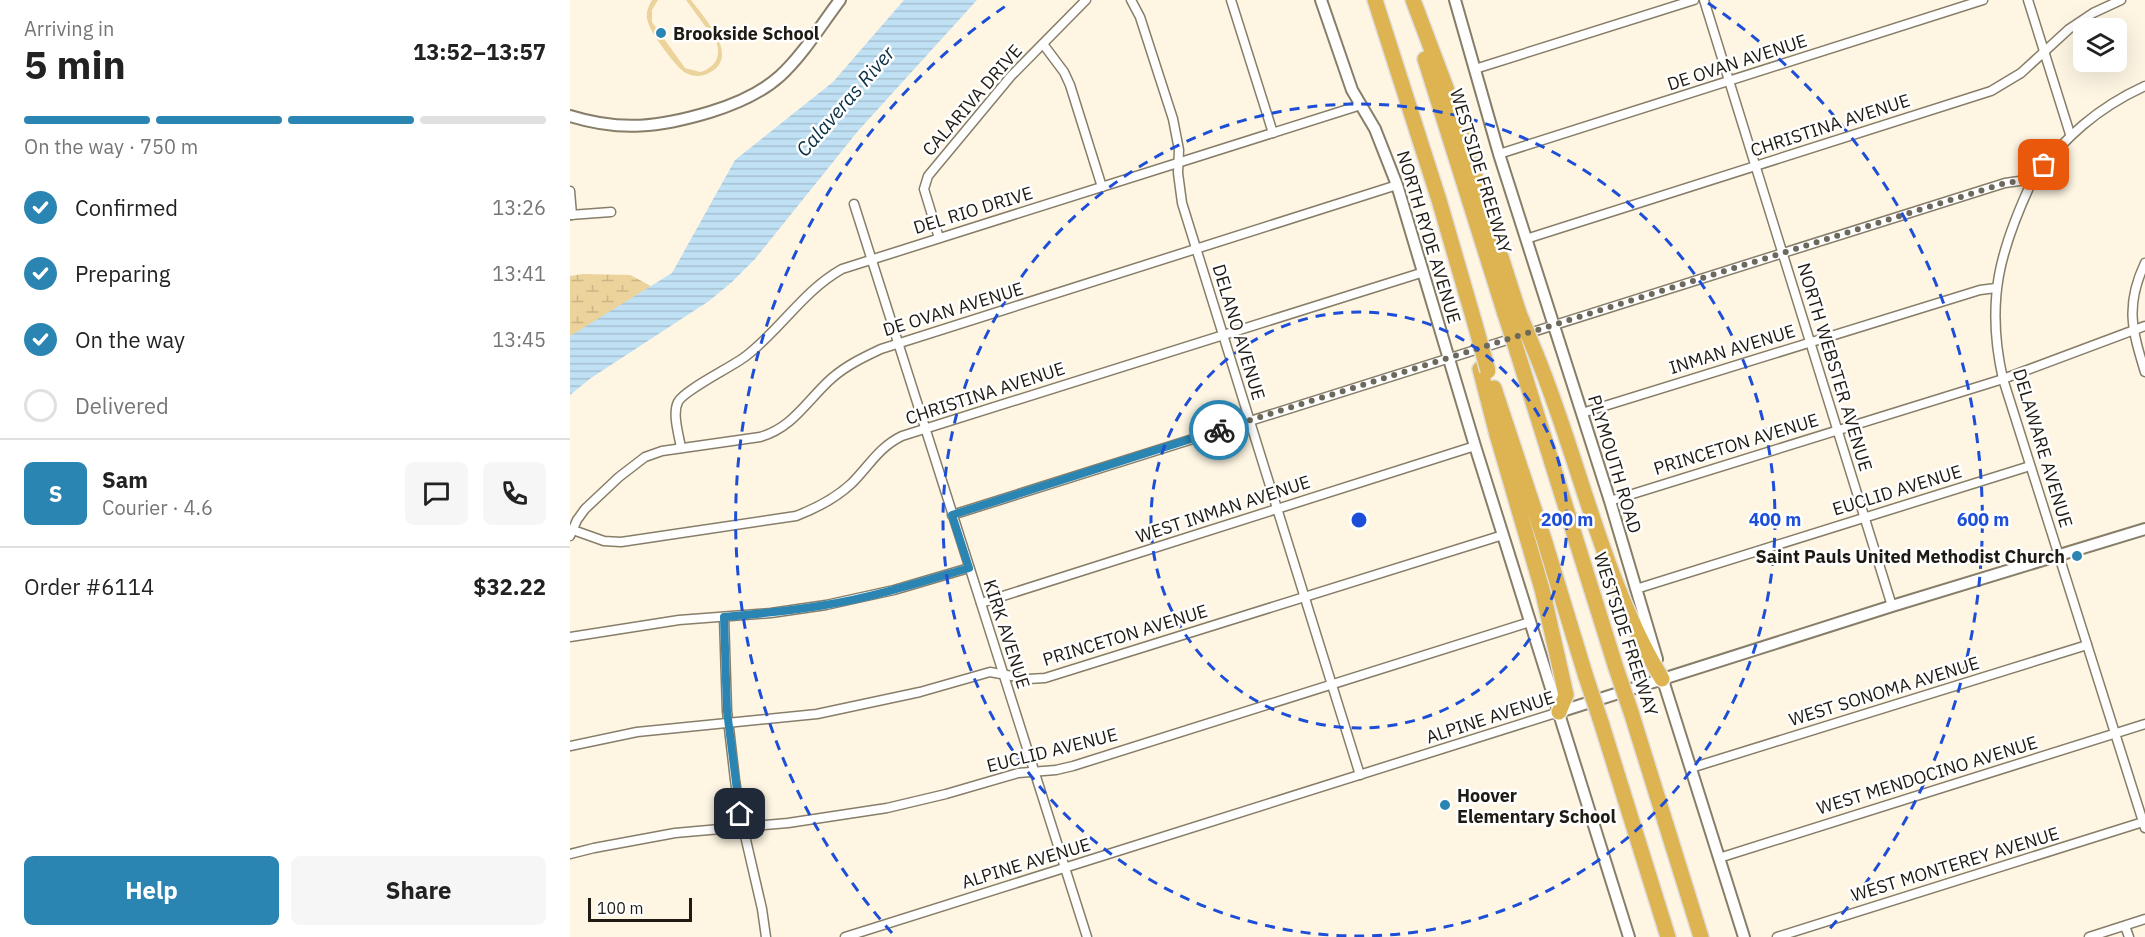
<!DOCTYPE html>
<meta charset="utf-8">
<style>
body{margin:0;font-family:"IBM Plex Sans",sans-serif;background:#f6f6f6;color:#222;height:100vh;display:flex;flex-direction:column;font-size:22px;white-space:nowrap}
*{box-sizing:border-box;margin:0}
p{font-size:20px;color:#767676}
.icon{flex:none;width:33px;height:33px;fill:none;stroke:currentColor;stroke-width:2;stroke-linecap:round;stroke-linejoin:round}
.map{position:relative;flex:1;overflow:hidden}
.panel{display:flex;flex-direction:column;background:#fff;width:570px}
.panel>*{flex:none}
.fabs{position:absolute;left:1503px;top:18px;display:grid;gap:12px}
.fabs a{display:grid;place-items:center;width:54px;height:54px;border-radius:9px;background:#fff;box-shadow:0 6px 24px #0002;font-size:30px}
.scale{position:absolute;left:18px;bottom:15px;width:104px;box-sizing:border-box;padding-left:6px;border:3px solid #1f1b13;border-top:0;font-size:16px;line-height:21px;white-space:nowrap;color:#1f1b13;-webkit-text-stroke:4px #fff;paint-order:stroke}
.pin{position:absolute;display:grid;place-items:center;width:51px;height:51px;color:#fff;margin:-26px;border-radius:12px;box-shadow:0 3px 9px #0006}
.courier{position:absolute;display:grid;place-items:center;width:60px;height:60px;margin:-30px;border:4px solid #2b85b3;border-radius:50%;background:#fff;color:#222;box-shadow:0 2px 8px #0007}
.head em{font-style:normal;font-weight:700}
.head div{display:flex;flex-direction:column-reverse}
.head{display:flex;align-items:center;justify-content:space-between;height:102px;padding:0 24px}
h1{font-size:39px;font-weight:700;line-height:45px}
.bar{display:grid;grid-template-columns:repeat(4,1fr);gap:9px 6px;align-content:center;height:72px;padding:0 24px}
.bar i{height:8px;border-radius:4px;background:#e0e0e0}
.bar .active{background:#2b85b3}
.bar p{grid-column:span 4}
.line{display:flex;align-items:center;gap:15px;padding:0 24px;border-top:2px solid #e0e0e0}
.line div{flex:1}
.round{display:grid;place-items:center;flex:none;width:63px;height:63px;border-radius:9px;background:#f6f6f6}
ol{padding:0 24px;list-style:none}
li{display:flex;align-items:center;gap:18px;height:66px}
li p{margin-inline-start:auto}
li .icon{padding:6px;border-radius:50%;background:#2b85b3;color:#fff;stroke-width:4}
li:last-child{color:#767676}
li i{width:33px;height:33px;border:3px solid #e0e0e0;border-radius:50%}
.primary-button{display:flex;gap:12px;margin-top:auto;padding:12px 24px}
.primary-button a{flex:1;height:69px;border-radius:9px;background:#2b85b3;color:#fff;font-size:24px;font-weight:700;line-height:69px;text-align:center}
.primary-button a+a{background:#f6f6f6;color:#222}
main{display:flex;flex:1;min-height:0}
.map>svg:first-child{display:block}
.green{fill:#ebd39b}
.wetland{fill:url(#wetland-marsh)}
.water{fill:url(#water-rules)}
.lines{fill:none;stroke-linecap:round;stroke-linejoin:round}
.minor-casing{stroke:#877e69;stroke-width:11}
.tertiary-casing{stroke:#877e69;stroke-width:14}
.motorway-casing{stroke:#e0dfde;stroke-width:18}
.minor{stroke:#fff;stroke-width:8}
.tertiary{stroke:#fff;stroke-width:10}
.motorway{stroke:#ddb451;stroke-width:15}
.motorway-bridge-casing{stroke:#e0dfde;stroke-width:18;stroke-linecap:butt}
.motorway-bridge{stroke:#ddb451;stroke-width:15}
.done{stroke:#6d685c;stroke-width:6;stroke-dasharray:0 10.8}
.route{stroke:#2b85b3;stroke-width:8}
.ring{fill:none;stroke:#1d4ed8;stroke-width:3;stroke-dasharray:10 8}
.poi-dot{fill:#2b85b3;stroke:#fff;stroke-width:2}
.labels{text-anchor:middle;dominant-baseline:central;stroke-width:5;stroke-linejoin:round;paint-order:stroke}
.poi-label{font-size:18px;font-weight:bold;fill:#1f1b13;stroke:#fff;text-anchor:start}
.street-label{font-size:18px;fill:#1f1b13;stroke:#fff}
.water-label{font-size:20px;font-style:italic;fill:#072f43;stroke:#fff}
.centre{fill:#1d4ed8;stroke:#fff;stroke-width:3}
.ring-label{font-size:18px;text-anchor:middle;font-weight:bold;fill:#1d4ed8;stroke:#fff;stroke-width:5;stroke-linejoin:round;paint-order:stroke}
</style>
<main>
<section class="panel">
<div class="head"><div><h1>5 min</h1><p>Arriving in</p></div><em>13:52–13:57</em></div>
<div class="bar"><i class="active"></i><i class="active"></i><i class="active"></i><i></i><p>On the way · 750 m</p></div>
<ol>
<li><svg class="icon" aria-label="check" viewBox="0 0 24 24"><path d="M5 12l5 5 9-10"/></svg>Confirmed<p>13:26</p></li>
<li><svg class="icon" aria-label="check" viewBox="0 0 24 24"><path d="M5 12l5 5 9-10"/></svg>Preparing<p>13:41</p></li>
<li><svg class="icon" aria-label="check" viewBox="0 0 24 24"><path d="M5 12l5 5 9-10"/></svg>On the way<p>13:45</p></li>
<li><i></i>Delivered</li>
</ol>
<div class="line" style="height:108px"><b class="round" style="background:#2b85b3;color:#fff">S</b><div><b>Sam</b><p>Courier · 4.6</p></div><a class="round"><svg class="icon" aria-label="chat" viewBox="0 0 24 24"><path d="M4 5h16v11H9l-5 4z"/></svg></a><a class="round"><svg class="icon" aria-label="phone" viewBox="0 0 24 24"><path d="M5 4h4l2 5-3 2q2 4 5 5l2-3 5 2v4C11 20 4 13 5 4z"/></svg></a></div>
<div class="line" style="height:78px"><div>Order #6114</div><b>$32.22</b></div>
<div class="primary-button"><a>Help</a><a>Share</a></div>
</section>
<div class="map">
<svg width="1575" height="937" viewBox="0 0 1575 937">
<defs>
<pattern id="wetland-marsh" width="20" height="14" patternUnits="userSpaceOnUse" patternTransform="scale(1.5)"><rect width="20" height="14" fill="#ebd39b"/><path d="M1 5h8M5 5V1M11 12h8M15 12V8" fill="none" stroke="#c9b585"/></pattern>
<pattern id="water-rules" width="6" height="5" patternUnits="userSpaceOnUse" patternTransform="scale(1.5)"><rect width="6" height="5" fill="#c0e0f4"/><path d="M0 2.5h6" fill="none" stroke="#a5c0d0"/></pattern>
</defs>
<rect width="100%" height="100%" fill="#fef6e3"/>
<path class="green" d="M82,0H88L82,10V22L115,68L130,72C145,68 152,56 146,41L116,0H121C134,18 172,57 139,73C132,77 123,77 116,73C107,69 80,32 78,22C75,14 78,7 82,0Z"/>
<polygon class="wetland" points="13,274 60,275 81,286 0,338 0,276"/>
<polygon class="water" points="334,0 407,0 288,131 185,259 162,282 139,301 21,378 0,395 0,336 102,273 165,160 263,82"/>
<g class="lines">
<g class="minor-casing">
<g id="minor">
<polyline points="561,0 570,17 603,119 609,150 608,173 612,203 790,775"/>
<polyline points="661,0 703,133"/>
<polyline points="1134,0 1322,606"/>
<polyline points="1458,0 1500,134"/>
<polyline points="473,44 494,72 500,85 532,187"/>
<polyline points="905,69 1124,0"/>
<polyline points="929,154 1413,0"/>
<path d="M1463,179C1430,249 1415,301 1433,379L1575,828"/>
<polyline points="0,191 2,215"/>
<polyline points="284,204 517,937"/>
<polyline points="0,215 41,212"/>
<polyline points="369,238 354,189 358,176 441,76 516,0"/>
<polyline points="956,239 1421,91 1451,73 1499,29 1523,13 1551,0"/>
<path d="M1575,263C1555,305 1562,330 1575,372"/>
<polyline points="1012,413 1410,290 1426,288"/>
<path d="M111,448C109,435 102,414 108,402C114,390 162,367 176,356C211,329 233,291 272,269L791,105"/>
<polyline points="1040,501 1433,379 1575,326"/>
<path d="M382,515L1435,183L1463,179C1495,137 1527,108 1575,86"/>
<path d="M3,530L34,541L51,542L226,516C247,508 265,499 282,483C299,466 309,447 332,436L854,272"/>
<path d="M0,536L7,520L15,509L49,477L75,457L92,451L190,437C223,428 238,399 262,378C277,365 294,357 311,349L827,185"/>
<polyline points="1066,589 1460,466"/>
<polyline points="411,603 905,446"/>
<polyline points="154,617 157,711 165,780 170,814 192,909 196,937"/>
<polyline points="0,637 109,620 201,613 256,605 324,590 399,568"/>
<polyline points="0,746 67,732 247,714 350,692 420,672 458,679 475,678 933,535"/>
<polyline points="1121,768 1517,645"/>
<polyline points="0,854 24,848 105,833 218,823 317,808 376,794 448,773 486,770 503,766 960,622"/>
<polyline points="1149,858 1575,724"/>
<polyline points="1555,926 1559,937"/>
<polyline points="275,937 989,712"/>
<polyline points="1207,937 1573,822"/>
<polyline points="1519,937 1575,919"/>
</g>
</g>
<g class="tertiary-casing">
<g id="tertiary">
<polyline points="751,0 782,90 805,129 827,185 905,446 1059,937"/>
<polyline points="885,0 929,154 1040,501 1087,659"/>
<path d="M0,116C51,132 90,127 140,112C166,104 190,94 210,76C233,55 251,25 270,0"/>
<polyline points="1091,674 1174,937"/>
<polyline points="989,712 1322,606 1575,529"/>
</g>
</g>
<g class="motorway-casing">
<g id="motorway">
<polyline points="805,0 869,200 905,324"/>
<polyline points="843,0 881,101 949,313"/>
<polyline points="855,59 935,314"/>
<polyline points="947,351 1046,668"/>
<path d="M966,354C1010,461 1032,579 1092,679"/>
<polyline points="910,369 927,435 972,589 988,659 996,695 989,712"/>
<polyline points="924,388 974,539 1016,677"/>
<polyline points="1061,712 1131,937"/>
<polyline points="1031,722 1098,937"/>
</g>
</g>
<use href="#minor" class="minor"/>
<use href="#tertiary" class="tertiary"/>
<use href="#motorway" class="motorway"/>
<g class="motorway-bridge-casing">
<g id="motorway-bridge">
<polyline points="949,313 966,354"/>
<polyline points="935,314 947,351"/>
<polyline points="905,324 918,371"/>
<polyline points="1046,668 1061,712"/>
<polyline points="1016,677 1031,722"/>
</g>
</g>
<use href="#motorway-bridge" class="motorway-bridge"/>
</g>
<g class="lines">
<polyline class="done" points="649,430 1435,183 1463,179 1474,165"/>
<path class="route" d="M170,814L157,711L154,617C188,614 221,611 255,605C304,597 351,582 399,568L382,515L649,430"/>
</g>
<g class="ring">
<circle cx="789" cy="520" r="208"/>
<circle cx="789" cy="520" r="416"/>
<path d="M322 933A624 624 0 0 1 440 3M1138 3A624 624 0 0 1 1256 933"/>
</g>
<g class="poi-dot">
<circle cx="91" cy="33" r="6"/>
<circle cx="1507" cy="556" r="6"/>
<circle cx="875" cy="805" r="6"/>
</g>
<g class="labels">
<g class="poi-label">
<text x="103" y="33">Brookside School</text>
<text x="1495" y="556" text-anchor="end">Saint Pauls United Methodist Church</text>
<text x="887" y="795">Hoover<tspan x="887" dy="21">Elementary School</tspan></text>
</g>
<g class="street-label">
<text transform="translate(1167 62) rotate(-18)">DE OVAN AVENUE</text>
<text transform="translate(402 100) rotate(-49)">CALARIVA DRIVE</text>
<text transform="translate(1260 125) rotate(-18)">CHRISTINA AVENUE</text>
<text transform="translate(911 171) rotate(73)">WESTSIDE FREEWAY</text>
<text transform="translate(403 210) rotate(-17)">DEL RIO DRIVE</text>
<text transform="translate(859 237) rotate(73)">NORTH RYDE AVENUE</text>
<text transform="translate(383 309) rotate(-17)">DE OVAN AVENUE</text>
<text transform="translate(669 332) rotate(73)">DELANO AVENUE</text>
<text transform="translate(1162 349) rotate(-17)">INMAN AVENUE</text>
<text transform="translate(1265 367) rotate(73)">NORTH WEBSTER AVENUE</text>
<text transform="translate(415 393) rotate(-18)">CHRISTINA AVENUE</text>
<text transform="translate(1166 444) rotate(-17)">PRINCETON AVENUE</text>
<text transform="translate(1473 448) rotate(73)">DELAWARE AVENUE</text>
<text transform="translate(1045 464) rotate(73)">PLYMOUTH ROAD</text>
<text transform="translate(1327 490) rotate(-17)">EUCLID AVENUE</text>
<text transform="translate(653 509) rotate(-18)">WEST INMAN AVENUE</text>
<text transform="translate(437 634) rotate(72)">KIRK AVENUE</text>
<text transform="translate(1056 634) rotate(72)">WESTSIDE FREEWAY</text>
<text transform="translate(555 635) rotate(-17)">PRINCETON AVENUE</text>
<text transform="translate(1314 691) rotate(-17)">WEST SONOMA AVENUE</text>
<text transform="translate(920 717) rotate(-18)">ALPINE AVENUE</text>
<text transform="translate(482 750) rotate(-14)">EUCLID AVENUE</text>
<text transform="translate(1357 775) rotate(-17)">WEST MENDOCINO AVENUE</text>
<text transform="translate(456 863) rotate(-17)">ALPINE AVENUE</text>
<text transform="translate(1385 864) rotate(-17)">WEST MONTEREY AVENUE</text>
</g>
<g class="water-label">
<text transform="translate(275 101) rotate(-49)">Calaveras River</text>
</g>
</g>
<circle cx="789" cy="520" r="9" class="centre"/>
<g class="ring-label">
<text x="997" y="526">200 m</text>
<text x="1205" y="526">400 m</text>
<text x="1413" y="526">600 m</text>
</g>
</svg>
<div class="fabs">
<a><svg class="icon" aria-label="layers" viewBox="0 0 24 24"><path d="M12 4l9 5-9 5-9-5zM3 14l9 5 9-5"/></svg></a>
</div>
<div class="scale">100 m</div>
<div class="pin" style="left:1474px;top:165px;background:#ea580c"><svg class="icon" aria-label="bag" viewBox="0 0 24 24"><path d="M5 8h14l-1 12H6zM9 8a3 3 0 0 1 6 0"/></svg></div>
<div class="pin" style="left:170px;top:814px;background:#1f2937"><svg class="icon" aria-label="home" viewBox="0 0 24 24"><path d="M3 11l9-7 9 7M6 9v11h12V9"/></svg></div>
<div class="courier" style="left:649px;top:430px"><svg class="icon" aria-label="bike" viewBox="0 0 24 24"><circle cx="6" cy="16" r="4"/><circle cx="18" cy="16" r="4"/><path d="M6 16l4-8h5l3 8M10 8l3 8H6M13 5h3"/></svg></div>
</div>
</main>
